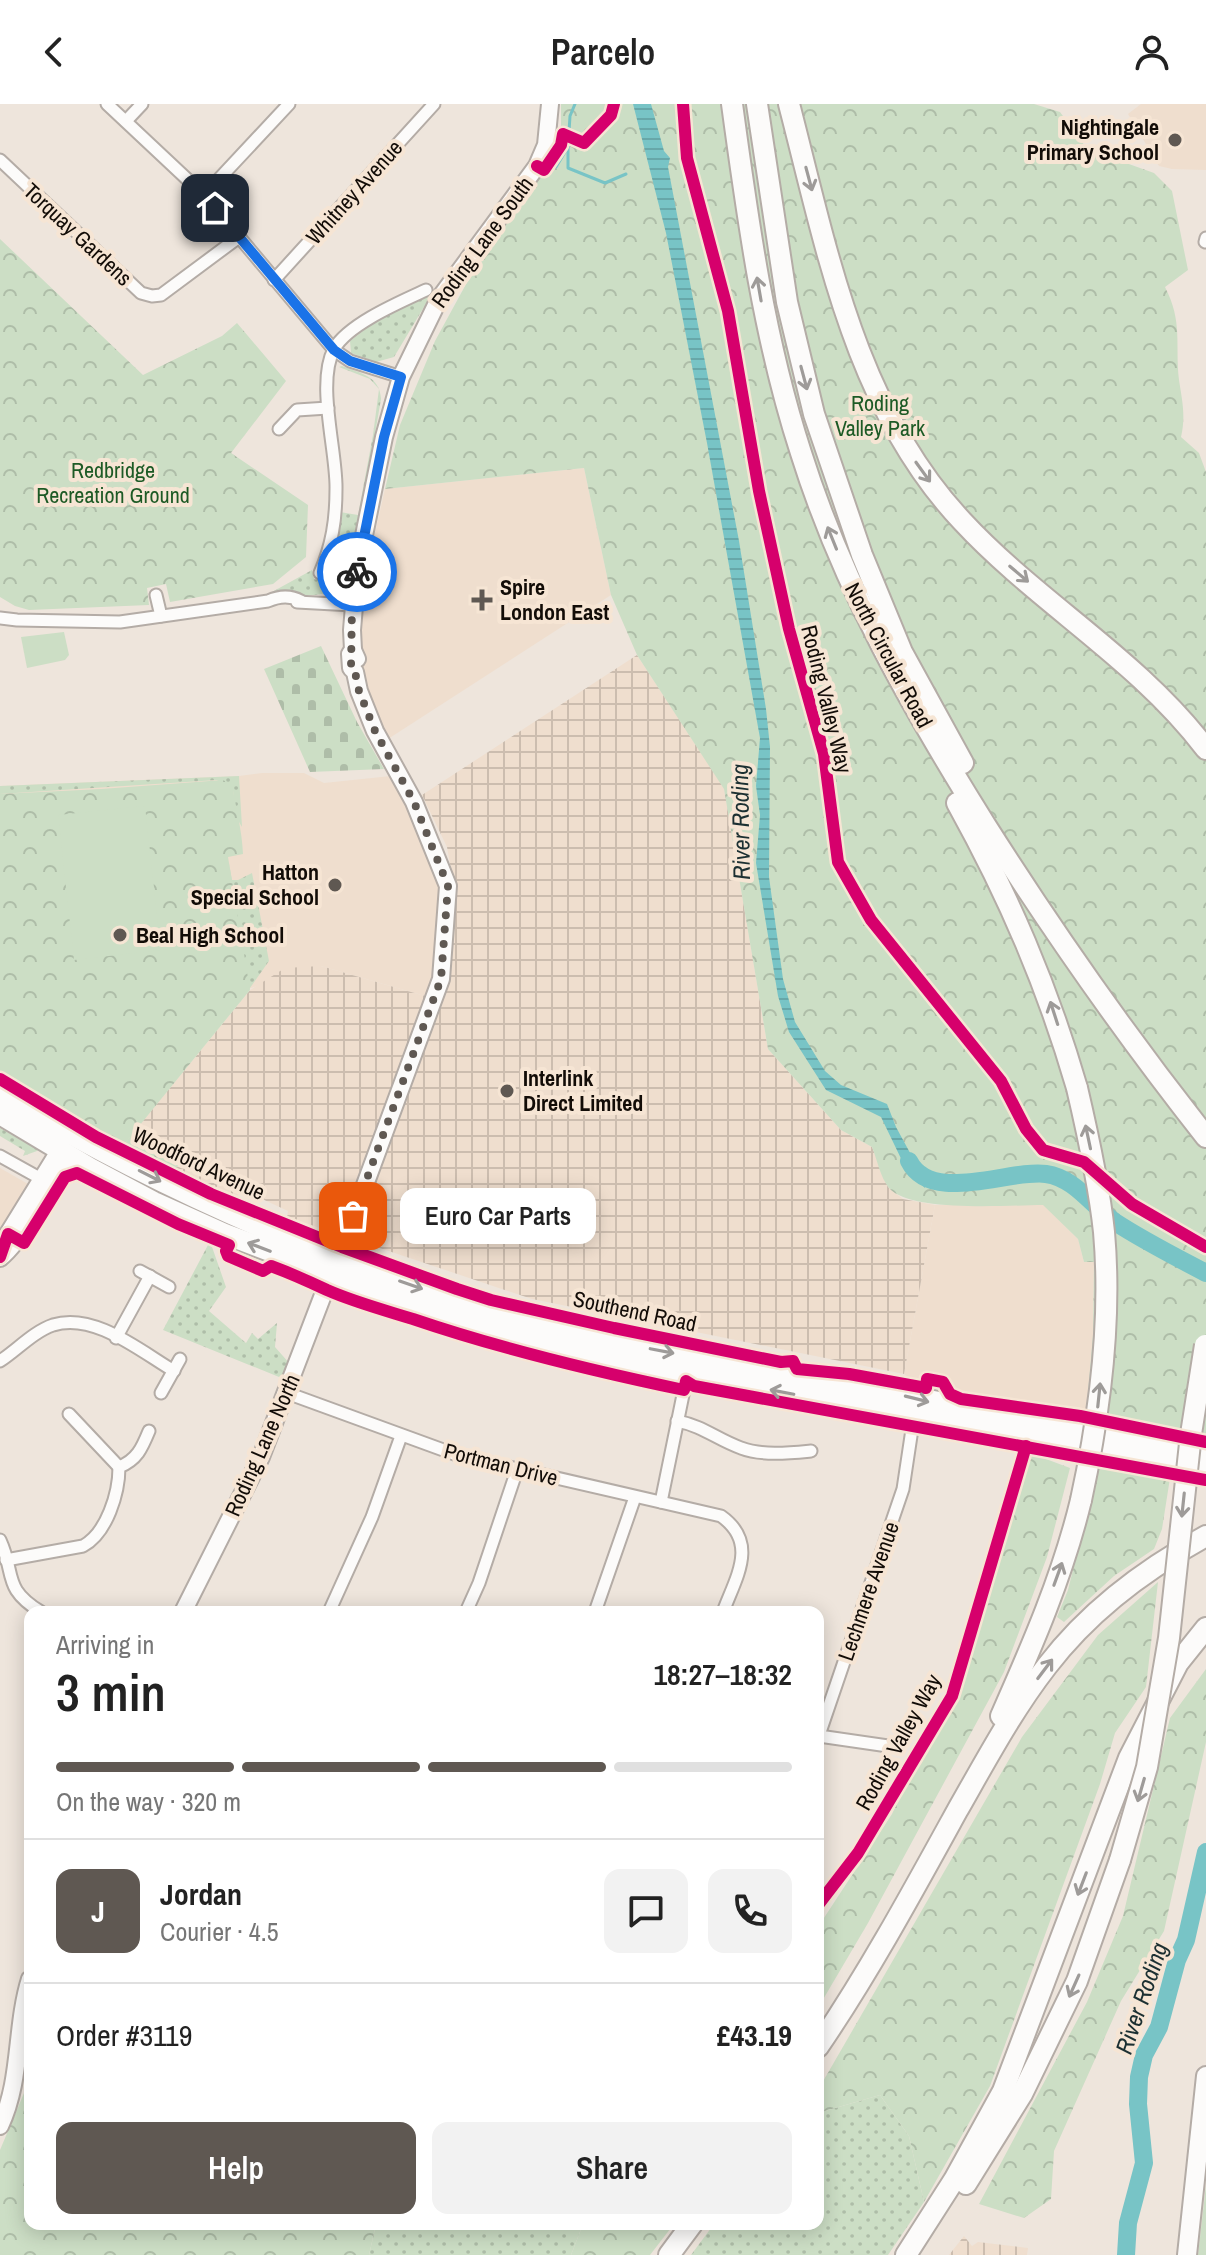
<!DOCTYPE html>
<meta charset="utf-8">
<style>
body{margin:0;font-family:"Archivo Narrow",sans-serif;background:#f2f2f2;color:#222;height:100vh;display:flex;flex-direction:column;font-size:30px;white-space:nowrap}
*{box-sizing:border-box;margin:0}
p{font-size:26px;color:#767676}
.icon{flex:none;width:44px;height:44px;fill:none;stroke:currentColor;stroke-width:2;stroke-linecap:round;stroke-linejoin:round}
.map{position:relative;flex:1;overflow:hidden}
.side{position:absolute;left:24px;top:1502px;width:800px;height:624px;display:flex;flex-direction:column;background:#fff;border-radius:16px;box-shadow:0 4px 20px #0003}
.side>*{flex:none}
.pin{position:absolute;display:grid;place-items:center;width:68px;height:68px;color:#fff;margin:-34px;border-radius:16px;box-shadow:0 4px 12px #0006}
.courier{position:absolute;display:grid;place-items:center;width:80px;height:80px;margin:-40px;border:6px solid #1a73e8;border-radius:50%;background:#fff;color:#222;box-shadow:0 2px 10px #0007}
.bubble{position:absolute;height:56px;border-radius:16px;background:#fff;box-shadow:0 4px 20px #0003;font-size:26px;font-weight:600;line-height:56px;text-align:center}
.summary em{font-style:normal;font-weight:600}
.summary div{display:flex;flex-direction:column-reverse}
.summary{display:flex;align-items:center;justify-content:space-between;height:136px;padding:0 32px}
h1{font-size:52px;font-weight:600;line-height:60px}
.bar{display:grid;grid-template-columns:repeat(4,1fr);gap:12px 8px;align-content:center;height:96px;padding:0 32px}
.bar i{height:10px;border-radius:6px;background:#e0e0e0}
.bar .selected{background:#5f5852}
.bar p{grid-column:span 4}
.line{display:flex;align-items:center;gap:20px;padding:0 32px;border-top:2px solid #e0e0e0}
.line div{flex:1}
.round{display:grid;place-items:center;flex:none;width:84px;height:84px;border-radius:16px;background:#f2f2f2}
.primary-button{display:flex;gap:16px;margin-top:auto;padding:16px 32px}
.primary-button a{flex:1;height:92px;border-radius:16px;background:#5f5852;color:#fff;font-size:32px;font-weight:600;line-height:92px;text-align:center}
.primary-button a+a{background:#f2f2f2;color:#222}
header{display:flex;justify-content:space-between;align-items:center;height:104px;padding:0 32px;background:#fff;font-size:36px;font-weight:600}
.map>svg:first-child{display:block}
.built{fill:#efdece}
.industrial{fill:url(#industrial-grid)}
.grass{fill:url(#grass-dots)}
.forest{fill:url(#forest-crowns)}
.cemetery{fill:url(#cemetery-stones)}
.garden{fill:#ccdec5}
.water{fill:url(#water-rules)}
.lines{fill:none;stroke-linecap:round;stroke-linejoin:round}
.stream{stroke:#78c4c6;stroke-width:3}
.river{stroke:#78c4c6;stroke-width:18}
.street-casing{stroke:#b4aca6;stroke-width:15}
.secondary-casing{stroke:#b4aca6;stroke-width:20}
.primary-casing{stroke:#b4aca6;stroke-width:22}
.highway-casing{stroke:#b4aca6;stroke-width:24}
.street{stroke:#fcfbfa;stroke-width:11}
.secondary{stroke:#fcfbfa;stroke-width:16}
.primary{stroke:#fcfbfa;stroke-width:18}
.highway{stroke:#fcfbfa;stroke-width:20}
.highway-bridge-casing{stroke:#b4aca6;stroke-width:24;stroke-linecap:butt}
.highway-bridge{stroke:#fcfbfa;stroke-width:20}
.cycleway-casing{stroke:#f6e5d4;stroke-width:17}
.cycleway{stroke:#d6006c;stroke-width:12}
.oneway{stroke:#9e9b99}
.done{stroke:#5f5852;stroke-width:8;stroke-dasharray:0 14.4}
.route{stroke:#1a73e8;stroke-width:10}
.poi-dot{fill:#5f5852;stroke:#f6e5d4;stroke-width:3}
.labels{text-anchor:middle;dominant-baseline:central;stroke-width:8;stroke-linejoin:round;paint-order:stroke}
.poi-label{font-size:22px;font-weight:bold;fill:#120c07;stroke:#f6e5d4;text-anchor:start}
.street-label{font-size:22px;fill:#120c07;stroke:#f6e5d4}
.park-label{font-size:22px;fill:#1d5a25;stroke:#f6e5d4}
.water-label{font-size:24px;font-style:italic;fill:#1c3032;stroke:#f6e5d4}
</style>
<header><svg class="icon" aria-label="back" viewBox="0 0 24 24"><path d="M15 5l-7 7 7 7"/></svg>Parcelo<svg class="icon" aria-label="person" viewBox="0 0 24 24"><circle cx="12" cy="8" r="4"/><path d="M4 21q1-7 8-7t8 7"/></svg></header>
<div class="map">
<svg width="1206" height="2151" viewBox="0 0 1206 2151">
<defs>
<pattern id="industrial-grid" width="8" height="8" patternUnits="userSpaceOnUse" patternTransform="scale(2)"><rect width="8" height="8" fill="#efdece"/><path d="M0 4h8M4 0v8" fill="none" stroke="#ccbdaf"/></pattern>
<pattern id="grass-dots" width="8" height="8" patternUnits="userSpaceOnUse" patternTransform="scale(2)"><rect width="8" height="8" fill="#ccdec5"/><path d="M2 2h.1M6 6h.1" fill="none" stroke="#aebda8" stroke-width="1.8" stroke-linecap="round"/></pattern>
<pattern id="forest-crowns" width="20" height="18" patternUnits="userSpaceOnUse" patternTransform="scale(2)"><rect width="20" height="18" fill="#ccdec5"/><path d="M2 6a3 3 0 1 1 6 0M12 15a3 3 0 1 1 6 0" fill="none" stroke="#aebda8"/></pattern>
<pattern id="cemetery-stones" width="16" height="16" patternUnits="userSpaceOnUse" patternTransform="scale(2)"><rect width="16" height="16" fill="#ccdec5"/><path d="M2 7V4a2 2 0 0 1 4 0v3zM10 15v-3a2 2 0 0 1 4 0v3z" fill="#aebda8"/></pattern>
<pattern id="water-rules" width="6" height="5" patternUnits="userSpaceOnUse" patternTransform="scale(2)"><rect width="6" height="5" fill="#78c4c6"/><path d="M0 2.5h6" fill="none" stroke="#67a7a9"/></pattern>
</defs>
<rect width="100%" height="100%" fill="#eee5dc"/>
<g class="built">
<polygon points="1141,0 1206,0 1206,66 1172,65 1159,62 1128,10"/>
<polygon points="584,364 611,491 388,635 379,623 362,570 357,525 359,500 385,385"/>
<polygon points="262,669 304,669 324,679 391,672 409,696 440,786 433,872 425,892 321,862 0,963 0,682 239,672"/>
<polygon points="0,1064 28,1080 0,1129"/>
<polygon points="1043,1100 1078,1135 1084,1158 1094,1158 1093,1231 1086,1312 921,1282 904,1270 935,1101"/>
</g>
<g class="industrial">
<polygon points="637,551 724,684 768,945 841,1026 872,1043 888,1083 903,1095 935,1101 904,1270 532,1195 287,1113 288,1107 243,1086 234,1096 124,1040 250,886 285,864 321,862 425,892 438,899 451,866 455,787 447,743 422,691"/>
<polygon points="964,2132 972,2142 978,2138 1028,2144 1027,2151 949,2151"/>
</g>
<g class="grass">
<polygon points="430,193 394,253 376,258 351,249 350,237 373,219 421,194"/>
<path d="M342,262C360,269 380,272 381,295L364,393L342,477C329,499 294,489 272,488L312,466L314,475L323,477L327,474L337,445L340,408L358,411L373,331L379,285L370,275L339,263Z"/>
<polygon points="239,672 242,723 236,713 233,687 217,676 0,690 0,682"/>
<polygon points="229,759 232,776 238,776 252,769 269,857 240,898"/>
<polygon points="0,1024 38,1046 37,1047 23,1052 25,1047 0,1032"/>
<polygon points="132,1030 179,1062 168,1066 122,1043"/>
<polygon points="75,1071 211,1140 226,1183 209,1207 246,1239 252,1229 258,1235 277,1219 275,1243 290,1260 284,1275 163,1226 208,1141 74,1076 64,1078"/>
<polygon points="880,1991 909,2032 924,2098 888,2151 691,2151 714,2120 818,2120 818,2009"/>
<polygon points="376,2120 583,2120 571,2151 369,2151"/>
</g>
<g class="forest">
<path d="M561,0H1034L1060,8L1087,45L1154,69L1172,87L1188,166L1165,183C1183,218 1175,239 1179,276C1182,296 1186,312 1181,333L1199,349L1206,368V1333L1086,1312L1093,1231L1094,1158H1084L1078,1135L1043,1101C1009,1101 911,1109 889,1084C880,1073 877,1055 872,1043L841,1026L768,945L724,685L637,551L611,491L584,364L385,385L400,321L435,237L477,160L555,51L561,28Z"/>
<polygon points="0,135 143,271 222,232 237,219 286,277 231,349 308,401 306,453 273,480 170,498 166,480 147,484 149,501 29,506 15,502 0,493"/>
<path d="M223,676L232,681C236,704 242,726 243,750L228,753L250,886L122,1043L0,972V690L101,685Z"/>
<polygon points="1030,1349 1070,1364 1047,1453 1004,1568 868,1819 818,1904 818,1823 892,1710 937,1613 990,1491"/>
<polygon points="1099,1361 1170,1374 1162,1425 1154,1445 1114,1472 1064,1518 1057,1513 1068,1486"/>
<polygon points="1158,1478 1146,1583 1115,1629 1100,1680 990,1982 924,2098 909,2032 880,1991 818,2009 818,1986 1022,1633 1098,1531"/>
<polygon points="1206,1565 1206,1638 1164,1827 1121,1897 1054,2047 1051,2095 1024,2114 979,2100 1087,1898 1123,1812 1170,1614"/>
<polygon points="30,1931 30,2120 376,2120 369,2151 0,2151 0,2046 24,1989"/>
<polygon points="583,2120 674,2120 650,2151 571,2151"/>
</g>
<polygon class="cemetery" points="321,542 357,618 384,665 310,668 264,565"/>
<g class="garden">
<polygon points="64,528 69,551 65,556 27,564 21,533"/>
<polygon points="145,702 161,846 74,856 58,711"/>
<polygon points="1206,2081 1206,2151 1198,2151"/>
</g>
<polygon class="water" points="633,0 651,0 664,47 670,54 668,63 739,437 766,605 770,643 769,773 783,875 795,918 825,967 841,981 887,1000 896,1023 915,1058 925,1068 925,1084 907,1067 881,1013 826,986 789,928 778,892 756,759 760,711 756,682 760,634 707,339 666,129"/>
<g class="lines">
<g class="stream">
<polyline points="568,43 568,64 605,79 626,70"/>
<polyline points="556,63 568,43 570,12 575,0"/>
</g>
<g class="river">
<path d="M909,1057C931,1101 1008,1065 1046,1070C1075,1074 1092,1102 1115,1118C1144,1137 1176,1153 1206,1169"/>
<polyline points="1126,2151 1128,2119 1144,2059 1138,2000 1139,1973 1144,1951 1159,1923 1177,1856 1186,1836 1206,1748"/>
</g>
<g class="street-casing">
<g id="street">
<polyline points="107,0 204,91 334,246 350,257 401,273"/>
<polyline points="126,17 142,0"/>
<polyline points="0,56 141,189 152,192 161,191 239,133"/>
<polyline points="204,91 289,0"/>
<polyline points="1205,138 1206,134"/>
<polyline points="274,176 434,0"/>
<polyline points="279,325 297,306 328,304"/>
<path d="M320,469C332,441 336,416 336,385C337,348 316,279 334,245C348,220 400,198 426,186"/>
<polyline points="156,491 161,512"/>
<polyline points="297,498 352,501"/>
<path d="M0,514L17,516L120,518L268,497C279,492 290,491 301,497"/>
<polyline points="0,1052 45,1077"/>
<polyline points="140,1167 169,1183"/>
<path d="M326,1185C444,1226 562,1261 684,1286"/>
<polyline points="116,1234 150,1172"/>
<path d="M0,1257C17,1246 33,1228 53,1221C94,1208 140,1247 174,1267"/>
<polyline points="161,1289 180,1255"/>
<path d="M287,1289L457,1351L721,1412C759,1439 736,1473 723,1508"/>
<polyline points="69,1310 119,1363"/>
<path d="M677,1317C703,1322 718,1336 741,1344C762,1352 790,1349 811,1347"/>
<polyline points="661,1398 685,1281"/>
<path d="M0,1436C16,1471 2,1484 41,1508"/>
<path d="M6,1456L83,1442C107,1429 119,1389 119,1363C137,1356 142,1344 149,1327"/>
<polyline points="329,1508 372,1413 401,1332"/>
<polyline points="466,1508 479,1479 517,1366"/>
<polyline points="595,1508 635,1393"/>
<polyline points="819,1632 888,1642"/>
<polyline points="818,1634 903,1385 914,1312"/>
</g>
</g>
<g class="secondary-casing">
<g id="secondary">
<polyline points="357,555 353,546 352,526 357,466 384,333 401,273 439,195 537,62 546,41 550,0"/>
<polyline points="0,1153 3,1138 56,1052"/>
<path d="M0,1154C18,1140 64,1070 65,1048"/>
<polyline points="338,1154 441,875 448,782 414,698 375,627 359,587 355,568 351,564 350,550 353,546"/>
<polyline points="183,1508 261,1353 331,1170"/>
<path d="M0,2022C22,1976 15,1923 30,1875"/>
</g>
</g>
<g class="primary-casing">
<polyline id="primary" points="1187,2151 1206,1972"/>
</g>
<g class="highway-casing">
<g id="highway">
<path d="M732,0C748,118 764,235 801,349C843,483 912,604 986,722C1054,829 1127,933 1206,1033"/>
<polyline points="757,0 787,198 814,310 862,451 902,548 963,659"/>
<path d="M789,0C827,146 855,303 962,417C1038,499 1138,555 1206,645"/>
<path d="M957,699C1009,793 1047,881 1077,984"/>
<path d="M0,990C170,1091 352,1170 543,1221C658,1252 777,1266 893,1289C997,1310 1102,1328 1206,1348"/>
<polyline points="0,1010 90,1064 154,1098 225,1130 404,1198 484,1223 595,1251 1206,1366"/>
<path d="M1001,1612C1032,1542 1063,1471 1081,1396"/>
<path d="M818,1943C869,1868 913,1787 957,1707C985,1658 1012,1607 1047,1562C1089,1507 1145,1465 1206,1432"/>
<polyline points="966,2080 1022,1990 1077,1877 1120,1756"/>
<polyline points="669,2151 692,2120"/>
<polyline points="906,2151 954,2076 1003,1987 1129,1654 1178,1559 1206,1524"/>
</g>
</g>
<use href="#street" class="street"/>
<use href="#secondary" class="secondary"/>
<use href="#primary" class="primary"/>
<use href="#highway" class="highway"/>
<g class="highway-bridge-casing">
<g id="highway-bridge">
<path d="M1077,984C1088,1031 1099,1080 1104,1128C1112,1218 1100,1309 1081,1396"/>
<polyline points="1120,1756 1147,1663 1169,1534 1191,1330 1205,1241"/>
</g>
</g>
<use href="#highway-bridge" class="highway-bridge"/>
<g class="cycleway-casing">
<g id="cycleway">
<polyline points="683,0 687,54 728,207 759,387 789,525 824,650 838,758 871,816 1001,977 1026,1025 1043,1046 1084,1058 1132,1100 1206,1143"/>
<polyline points="537,62 544,66 561,41 563,30 584,39 611,11 614,0"/>
<polyline points="0,975 96,1033 211,1090 342,1143 457,1185 491,1196 614,1224 781,1258 793,1257 797,1265 849,1270 926,1284 927,1275 943,1278 950,1290 961,1295 1080,1312 1206,1338"/>
<path d="M0,1153L8,1130L24,1139L65,1073L77,1069L178,1120L229,1141L226,1147L228,1152L263,1167L271,1162C290,1169 308,1177 327,1186C354,1198 384,1206 413,1215C501,1245 593,1267 684,1286L686,1277L694,1282L1206,1376"/>
<polyline points="818,1801 858,1749 952,1592 1026,1342"/>
</g>
</g>
<use href="#cycleway" class="cycleway"/>
</g>
<defs><path id="oneway-shaft" d="M-6 0H5M1.5-3L5.5 0L1.5 3" fill="none" stroke-width="1.6" stroke-linecap="round" stroke-linejoin="round" transform="scale(2)"/></defs>
<g class="oneway">
<use href="#oneway-shaft" transform="translate(809 75) rotate(75)"/>
<use href="#oneway-shaft" transform="translate(759 185) rotate(-100)"/>
<use href="#oneway-shaft" transform="translate(804 274) rotate(75)"/>
<use href="#oneway-shaft" transform="translate(923 368) rotate(54)"/>
<use href="#oneway-shaft" transform="translate(832 434) rotate(-112)"/>
<use href="#oneway-shaft" transform="translate(1019 470) rotate(40)"/>
<use href="#oneway-shaft" transform="translate(1054 909) rotate(-108)"/>
<use href="#oneway-shaft" transform="translate(1088 1033) rotate(-102)"/>
<use href="#oneway-shaft" transform="translate(150 1072) rotate(27)"/>
<use href="#oneway-shaft" transform="translate(259 1143) rotate(-159)"/>
<use href="#oneway-shaft" transform="translate(411 1181) rotate(19)"/>
<use href="#oneway-shaft" transform="translate(662 1247) rotate(11)"/>
<use href="#oneway-shaft" transform="translate(782 1288) rotate(-169)"/>
<use href="#oneway-shaft" transform="translate(1099 1291) rotate(-84)"/>
<use href="#oneway-shaft" transform="translate(917 1295) rotate(14)"/>
<use href="#oneway-shaft" transform="translate(1183 1401) rotate(96)"/>
<use href="#oneway-shaft" transform="translate(1058 1470) rotate(-70)"/>
<use href="#oneway-shaft" transform="translate(1045 1565) rotate(-53)"/>
<use href="#oneway-shaft" transform="translate(1141 1686) rotate(106)"/>
<use href="#oneway-shaft" transform="translate(1082 1780) rotate(111)"/>
<use href="#oneway-shaft" transform="translate(1074 1882) rotate(114)"/>
</g>
<g class="lines">
<polyline class="done" points="353,1112 441,875 448,782 414,698 375,627 359,587 355,568 351,564 352,501 357,468"/>
<polyline class="route" points="215,104 334,246 350,257 401,273 384,333 357,468"/>
</g>
<g class="poi-dot">
<circle cx="1175" cy="36" r="8"/>
<path d="M478 484h8v8h8v8h-8v8h-8v-8h-8v-8h8z"/>
<circle cx="335" cy="781" r="8"/>
<circle cx="120" cy="831" r="8"/>
<circle cx="507" cy="987" r="8"/>
</g>
<g class="labels">
<g class="poi-label">
<text x="1159" y="23" text-anchor="end">Nightingale<tspan x="1159" dy="25">Primary School</tspan></text>
<text x="500" y="483">Spire<tspan x="500" dy="25">London East</tspan></text>
<text x="319" y="768" text-anchor="end">Hatton<tspan x="319" dy="25">Special School</tspan></text>
<text x="136" y="831">Beal High School</text>
<text x="523" y="974">Interlink<tspan x="523" dy="25">Direct Limited</tspan></text>
</g>
<g class="street-label">
<text transform="translate(354 88) rotate(-48)">Whitney Avenue</text>
<text transform="translate(78 130) rotate(43)">Torquay Gardens</text>
<text transform="translate(482 138) rotate(-54)">Roding Lane South</text>
<text transform="translate(889 551) rotate(62)">North Circular Road</text>
<text transform="translate(827 595) rotate(76)">Roding Valley Way</text>
<text transform="translate(199 1059) rotate(25)">Woodford Avenue</text>
<text transform="translate(635 1207) rotate(12)">Southend Road</text>
<text transform="translate(262 1341) rotate(-66)">Roding Lane North</text>
<text transform="translate(501 1360) rotate(14)">Portman Drive</text>
<text transform="translate(868 1487) rotate(-71)">Lechmere Avenue</text>
<text transform="translate(898 1638) rotate(-61)">Roding Valley Way</text>
</g>
<g class="park-label">
<text x="880" y="299">Roding<tspan x="880" dy="25">Valley Park</tspan></text>
<text x="113" y="366">Redbridge<tspan x="113" dy="25">Recreation Ground</tspan></text>
</g>
<g class="water-label">
<text transform="translate(740 718) rotate(-91)">River Roding</text>
<text transform="translate(1141 1894) rotate(-71)">River Roding</text>
</g>
</g>
</svg>
<div class="pin" style="left:353px;top:1112px;background:#ea580c"><svg class="icon" aria-label="bag" viewBox="0 0 24 24"><path d="M5 8h14l-1 12H6zM9 8a3 3 0 0 1 6 0"/></svg></div>
<div class="pin" style="left:215px;top:104px;background:#1f2937"><svg class="icon" aria-label="home" viewBox="0 0 24 24"><path d="M3 11l9-7 9 7M6 9v11h12V9"/></svg></div>
<div class="courier" style="left:357px;top:468px"><svg class="icon" aria-label="bike" viewBox="0 0 24 24"><circle cx="6" cy="16" r="4"/><circle cx="18" cy="16" r="4"/><path d="M6 16l4-8h5l3 8M10 8l3 8H6M13 5h3"/></svg></div>
<div class="bubble" style="left:400px;top:1084px;width:196px">Euro Car Parts</div>
<section class="side">
<div class="summary"><div><h1>3 min</h1><p>Arriving in</p></div><em>18:27–18:32</em></div>
<div class="bar"><i class="selected"></i><i class="selected"></i><i class="selected"></i><i></i><p>On the way · 320 m</p></div>
<div class="line" style="height:144px"><b class="round" style="background:#5f5852;color:#fff">J</b><div><b>Jordan</b><p>Courier · 4.5</p></div><a class="round"><svg class="icon" aria-label="chat" viewBox="0 0 24 24"><path d="M4 5h16v11H9l-5 4z"/></svg></a><a class="round"><svg class="icon" aria-label="phone" viewBox="0 0 24 24"><path d="M5 4h4l2 5-3 2q2 4 5 5l2-3 5 2v4C11 20 4 13 5 4z"/></svg></a></div>
<div class="line" style="height:104px"><div>Order #3119</div><b>£43.19</b></div>
<div class="primary-button"><a>Help</a><a>Share</a></div>
</section>
</div>
